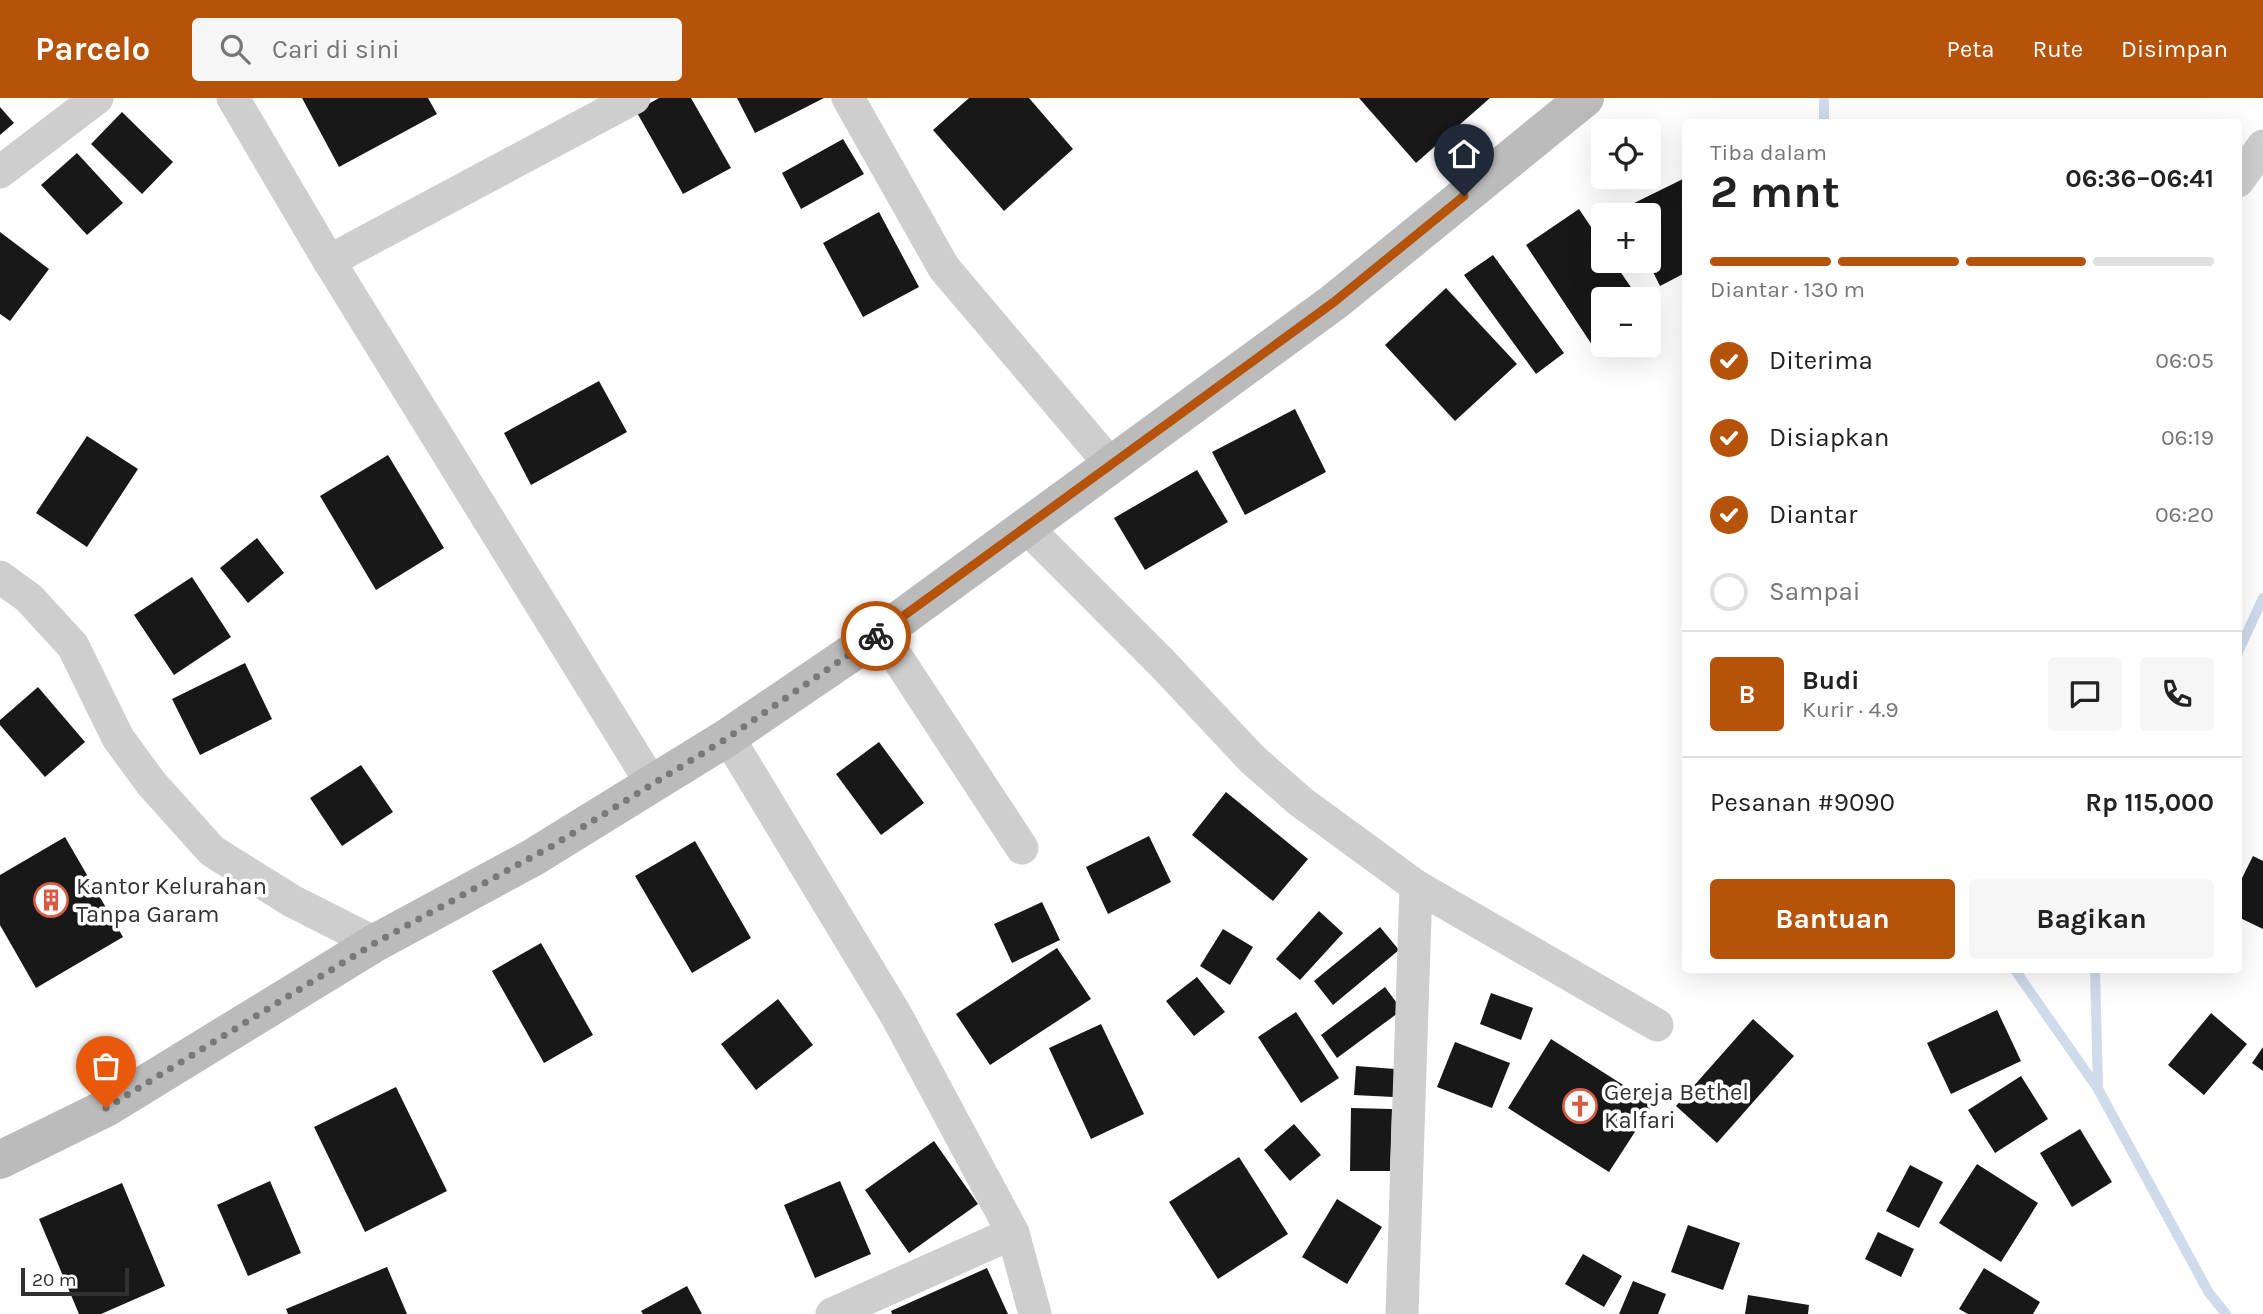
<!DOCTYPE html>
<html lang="id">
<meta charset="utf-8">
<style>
body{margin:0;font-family:Karla,sans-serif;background:#f6f6f6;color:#222;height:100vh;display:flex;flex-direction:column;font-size:26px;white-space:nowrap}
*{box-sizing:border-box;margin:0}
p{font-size:23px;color:#767676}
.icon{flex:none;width:38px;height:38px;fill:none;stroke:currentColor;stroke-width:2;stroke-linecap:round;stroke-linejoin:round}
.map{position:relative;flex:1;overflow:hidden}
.sheet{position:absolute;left:1682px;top:21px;width:560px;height:854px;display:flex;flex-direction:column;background:#fff;border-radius:7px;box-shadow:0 7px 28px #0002}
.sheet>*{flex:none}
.controls{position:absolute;left:1591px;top:21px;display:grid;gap:14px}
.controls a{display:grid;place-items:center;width:70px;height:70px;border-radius:7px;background:#fff;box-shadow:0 7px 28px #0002;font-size:35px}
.scale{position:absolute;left:21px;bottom:18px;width:108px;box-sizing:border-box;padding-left:7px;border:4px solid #313131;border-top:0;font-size:19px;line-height:24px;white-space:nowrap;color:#313131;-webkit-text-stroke:5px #fff;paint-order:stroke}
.pin{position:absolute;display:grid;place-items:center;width:60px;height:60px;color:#fff;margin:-72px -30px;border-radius:50% 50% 50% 0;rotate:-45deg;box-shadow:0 0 7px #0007}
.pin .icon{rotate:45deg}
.courier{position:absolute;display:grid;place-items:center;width:70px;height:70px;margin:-35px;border:5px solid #b45309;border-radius:50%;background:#fff;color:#222;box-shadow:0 2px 9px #0007}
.headline em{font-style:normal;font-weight:700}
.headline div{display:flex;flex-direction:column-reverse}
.headline{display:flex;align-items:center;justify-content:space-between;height:119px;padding:0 28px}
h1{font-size:46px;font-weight:700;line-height:52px}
.bar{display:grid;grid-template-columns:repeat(4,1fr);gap:10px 7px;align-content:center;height:84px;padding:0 28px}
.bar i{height:9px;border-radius:5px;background:#e0e0e0}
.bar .active{background:#b45309}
.bar p{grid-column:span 4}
.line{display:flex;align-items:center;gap:18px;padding:0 28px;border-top:2px solid #e0e0e0}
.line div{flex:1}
.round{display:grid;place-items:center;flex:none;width:74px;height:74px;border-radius:7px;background:#f6f6f6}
ol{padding:0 28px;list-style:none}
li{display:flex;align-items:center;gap:21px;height:77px}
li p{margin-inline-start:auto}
li .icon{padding:7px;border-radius:50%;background:#b45309;color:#fff;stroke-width:4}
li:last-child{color:#767676}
li i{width:38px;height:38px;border:4px solid #e0e0e0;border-radius:50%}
.primary-button{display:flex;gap:14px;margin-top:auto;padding:14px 28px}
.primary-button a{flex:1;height:80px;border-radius:7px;background:#b45309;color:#fff;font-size:28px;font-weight:700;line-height:80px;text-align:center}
.primary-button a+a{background:#f6f6f6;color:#222}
header{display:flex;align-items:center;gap:42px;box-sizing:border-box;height:98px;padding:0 35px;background:#b45309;color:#fff}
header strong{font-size:33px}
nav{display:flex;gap:38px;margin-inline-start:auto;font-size:24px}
.search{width:490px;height:63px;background:#f6f6f6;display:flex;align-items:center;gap:18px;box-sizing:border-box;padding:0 24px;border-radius:7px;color:#767676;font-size:26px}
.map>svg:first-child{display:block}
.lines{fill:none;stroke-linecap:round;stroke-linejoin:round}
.stream{stroke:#cfdaeb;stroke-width:10}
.building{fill:#181818}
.street{stroke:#cecece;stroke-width:33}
.secondary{stroke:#bbb;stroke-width:38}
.done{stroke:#797979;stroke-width:7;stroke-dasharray:0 12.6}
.route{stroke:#b45309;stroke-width:9}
.labels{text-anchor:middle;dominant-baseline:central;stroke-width:7;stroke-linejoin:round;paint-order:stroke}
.poi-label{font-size:24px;fill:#313131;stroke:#fff;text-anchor:start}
</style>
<header>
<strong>Parcelo</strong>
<div class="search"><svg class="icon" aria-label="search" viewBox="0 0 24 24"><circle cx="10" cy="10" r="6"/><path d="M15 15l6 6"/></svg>Cari di sini</div>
<nav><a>Peta</a><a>Rute</a><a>Disimpan</a></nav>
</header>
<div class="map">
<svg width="2263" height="1216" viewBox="0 0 2263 1216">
<rect width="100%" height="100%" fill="#fff"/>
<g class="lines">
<g class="stream">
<polyline points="1824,24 1824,0"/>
<polyline points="2238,554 2263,500"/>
<polyline points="2015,872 2098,991 2209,1195 2226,1216"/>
<polyline points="2095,872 2098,991"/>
</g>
</g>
<g class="building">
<polygon points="302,0 428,0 437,16 339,69"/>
<polygon points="659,0 691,0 731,70 683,96 636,13"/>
<polygon points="737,0 824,0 755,35"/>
<polygon points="969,0 1029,0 1073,51 1004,113 933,32"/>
<polygon points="1359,0 1490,0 1416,65"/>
<polygon points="0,9 14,25 0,37"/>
<polygon points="122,14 173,64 142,96 91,46"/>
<polygon points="843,41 864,76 801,111 782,75"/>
<polygon points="77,55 123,105 87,137 41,87"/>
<polygon points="1685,80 1685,175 1660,188 1648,164 1648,117 1625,117 1622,111"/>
<polygon points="1579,111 1603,147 1603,163 1613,163 1639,201 1603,201 1603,247 1619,247 1600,259 1526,147"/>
<polygon points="879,114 919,189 863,219 823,145"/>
<polygon points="0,134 49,171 10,223 0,216"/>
<polygon points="1493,157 1564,255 1536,276 1464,177"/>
<polygon points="1446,190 1517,266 1455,323 1385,247"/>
<polygon points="599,283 627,334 531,387 504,335"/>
<polygon points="1295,311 1326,374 1245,417 1212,354"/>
<polygon points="87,338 138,371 87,449 36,415"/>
<polygon points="388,357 444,450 376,492 320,398"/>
<polygon points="1197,372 1228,424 1145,472 1114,420"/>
<polygon points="257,440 284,475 248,505 220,470"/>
<polygon points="192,479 231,539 174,577 134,517"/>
<polygon points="245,565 272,621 200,657 172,601"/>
<polygon points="38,589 85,644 45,679 0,627 0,622"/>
<polygon points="879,644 924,705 881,737 836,676"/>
<polygon points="361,667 393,714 342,748 310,700"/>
<polygon points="1226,694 1308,761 1273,803 1192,737"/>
<polygon points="1149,738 1171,784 1108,816 1086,769"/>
<polygon points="65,739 123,839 36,890 0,827 0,777"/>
<polygon points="695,743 751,840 692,875 635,778"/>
<polygon points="2253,758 2263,763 2263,831 2238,819 2238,788"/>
<polygon points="1042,804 1060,842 1012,865 994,826"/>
<polygon points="1319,813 1343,835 1300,882 1276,861"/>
<polygon points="1380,829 1399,852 1333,907 1314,883"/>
<polygon points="1223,831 1253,849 1230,887 1200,868"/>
<polygon points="541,845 593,937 544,965 492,873"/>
<polygon points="1057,850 1091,901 990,967 956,916"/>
<polygon points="1197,879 1225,914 1194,938 1166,903"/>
<polygon points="1385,889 1402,912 1337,960 1321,937"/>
<polygon points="1491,895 1533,910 1521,942 1480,926"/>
<polygon points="778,901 813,947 756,992 721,946"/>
<polygon points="1997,912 2021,963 1951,996 1927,945"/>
<polygon points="1296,914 1339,980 1301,1005 1258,939"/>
<polygon points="2211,915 2247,946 2204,997 2168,967"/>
<polygon points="1753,921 1794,958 1717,1045 1676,1008"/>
<polygon points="1101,926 1144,1016 1091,1041 1049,950"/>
<polygon points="1551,941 1653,1006 1609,1074 1508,1010"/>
<polygon points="1455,944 1510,965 1492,1010 1437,989"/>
<polygon points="2263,949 2263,973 2252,965"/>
<polygon points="1356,968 1395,971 1393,999 1354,997"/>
<polygon points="2021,978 2048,1021 1995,1055 1968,1012"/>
<polygon points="396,989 447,1093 365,1134 314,1029"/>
<polygon points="1351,1010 1392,1011 1390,1073 1350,1073"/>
<polygon points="1294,1026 1321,1057 1290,1083 1264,1052"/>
<polygon points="2080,1031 2112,1084 2072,1109 2040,1055"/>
<polygon points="934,1043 978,1106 909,1155 865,1092"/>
<polygon points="1239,1059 1288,1136 1218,1181 1169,1104"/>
<polygon points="1977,1066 2038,1105 2001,1164 1939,1125"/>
<polygon points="1910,1067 1943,1084 1919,1130 1886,1113"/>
<polygon points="270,1083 301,1155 248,1178 217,1107"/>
<polygon points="840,1083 871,1156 815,1180 784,1107"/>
<polygon points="122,1085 165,1188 101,1216 79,1216 39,1121"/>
<polygon points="1337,1101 1382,1129 1347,1186 1302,1159"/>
<polygon points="1688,1127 1740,1145 1723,1192 1671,1174"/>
<polygon points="1878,1134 1914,1151 1901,1179 1865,1161"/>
<polygon points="1583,1156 1622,1178 1604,1209 1565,1186"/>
<polygon points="387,1169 407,1216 288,1216 286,1211"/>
<polygon points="987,1170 1008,1216 892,1216 891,1213"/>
<polygon points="1984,1170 2040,1204 2033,1216 1968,1216 1959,1211"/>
<polygon points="1633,1183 1666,1196 1658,1216 1619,1216"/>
<polygon points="687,1188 702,1216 643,1216 641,1213"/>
<polygon points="1748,1197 1809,1207 1808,1216 1745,1216"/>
</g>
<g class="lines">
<g class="street">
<polyline points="233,0 329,163 652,686"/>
<polyline points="848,0 944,170 1111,367"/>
<polyline points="0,74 97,0"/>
<polyline points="2238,83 2263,48"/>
<polyline points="329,163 634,0"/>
<polyline points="1026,429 1162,565 1252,661 1301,704 1416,788 1657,927"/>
<polyline points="0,479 29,500 73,548 118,640 151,685 212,753 292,803 375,845"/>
<polyline points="881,535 1022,750"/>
<polyline points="728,639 896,917 1013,1135 1035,1216"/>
<polyline points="832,1216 1013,1135"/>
<polyline points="1402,1216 1416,788"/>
</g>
<polyline class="secondary" points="0,1062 106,1010 375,845 532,760 728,639 881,535 1334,204 1585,0"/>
</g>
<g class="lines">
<polyline class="done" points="106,1010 375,845 552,748 729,639 876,538"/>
<polyline class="route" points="876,538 1334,204 1464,98"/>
</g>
<defs>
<g id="building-ring" transform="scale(1.75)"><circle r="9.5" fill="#fff" stroke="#d95a43" stroke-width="1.5"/><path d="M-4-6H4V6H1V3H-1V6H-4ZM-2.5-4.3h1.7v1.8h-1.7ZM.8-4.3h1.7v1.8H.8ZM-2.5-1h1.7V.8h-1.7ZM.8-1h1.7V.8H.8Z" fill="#d95a43"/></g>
<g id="church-ring" transform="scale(1.75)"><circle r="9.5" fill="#fff" stroke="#d95a43" stroke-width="1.5"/><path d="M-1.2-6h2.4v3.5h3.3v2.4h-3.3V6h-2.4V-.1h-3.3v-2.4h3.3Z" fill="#d95a43"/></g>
</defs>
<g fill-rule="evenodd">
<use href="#building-ring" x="51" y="802"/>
<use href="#church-ring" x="1580" y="1008"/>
</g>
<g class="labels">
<g class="poi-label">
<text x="76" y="788">Kantor Kelurahan<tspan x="76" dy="28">Tanpa Garam</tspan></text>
<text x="1604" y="994">Gereja Bethel<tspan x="1604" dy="28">Kalfari</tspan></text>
</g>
</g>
</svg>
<div class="controls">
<a><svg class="icon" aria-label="locate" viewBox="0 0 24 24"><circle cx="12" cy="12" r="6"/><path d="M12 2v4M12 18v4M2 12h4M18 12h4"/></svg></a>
<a>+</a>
<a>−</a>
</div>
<div class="scale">20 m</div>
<div class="pin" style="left:106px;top:1010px;background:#ea580c"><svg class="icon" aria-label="bag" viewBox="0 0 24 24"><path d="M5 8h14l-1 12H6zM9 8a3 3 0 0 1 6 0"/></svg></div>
<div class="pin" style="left:1464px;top:98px;background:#1f2937"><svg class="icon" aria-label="home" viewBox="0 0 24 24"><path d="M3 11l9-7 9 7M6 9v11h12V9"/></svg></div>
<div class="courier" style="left:876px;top:538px"><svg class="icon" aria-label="bike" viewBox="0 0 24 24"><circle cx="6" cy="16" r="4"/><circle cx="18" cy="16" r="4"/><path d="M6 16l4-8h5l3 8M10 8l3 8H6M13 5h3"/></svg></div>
<section class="sheet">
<div class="headline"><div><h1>2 mnt</h1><p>Tiba dalam</p></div><em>06:36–06:41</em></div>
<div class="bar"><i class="active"></i><i class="active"></i><i class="active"></i><i></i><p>Diantar · 130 m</p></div>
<ol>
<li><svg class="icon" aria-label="check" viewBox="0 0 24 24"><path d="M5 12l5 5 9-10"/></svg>Diterima<p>06:05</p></li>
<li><svg class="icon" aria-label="check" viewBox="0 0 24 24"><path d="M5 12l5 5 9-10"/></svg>Disiapkan<p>06:19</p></li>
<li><svg class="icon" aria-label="check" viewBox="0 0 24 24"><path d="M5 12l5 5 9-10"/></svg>Diantar<p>06:20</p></li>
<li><i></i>Sampai</li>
</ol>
<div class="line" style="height:126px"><b class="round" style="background:#b45309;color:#fff">B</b><div><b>Budi</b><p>Kurir · 4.9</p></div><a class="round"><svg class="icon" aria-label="chat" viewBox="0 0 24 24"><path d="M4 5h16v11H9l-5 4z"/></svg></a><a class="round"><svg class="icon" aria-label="phone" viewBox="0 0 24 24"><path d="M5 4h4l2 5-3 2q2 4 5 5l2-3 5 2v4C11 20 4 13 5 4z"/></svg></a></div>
<div class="line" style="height:91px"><div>Pesanan #9090</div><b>Rp 115,000</b></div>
<div class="primary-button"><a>Bantuan</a><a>Bagikan</a></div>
</section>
</div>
